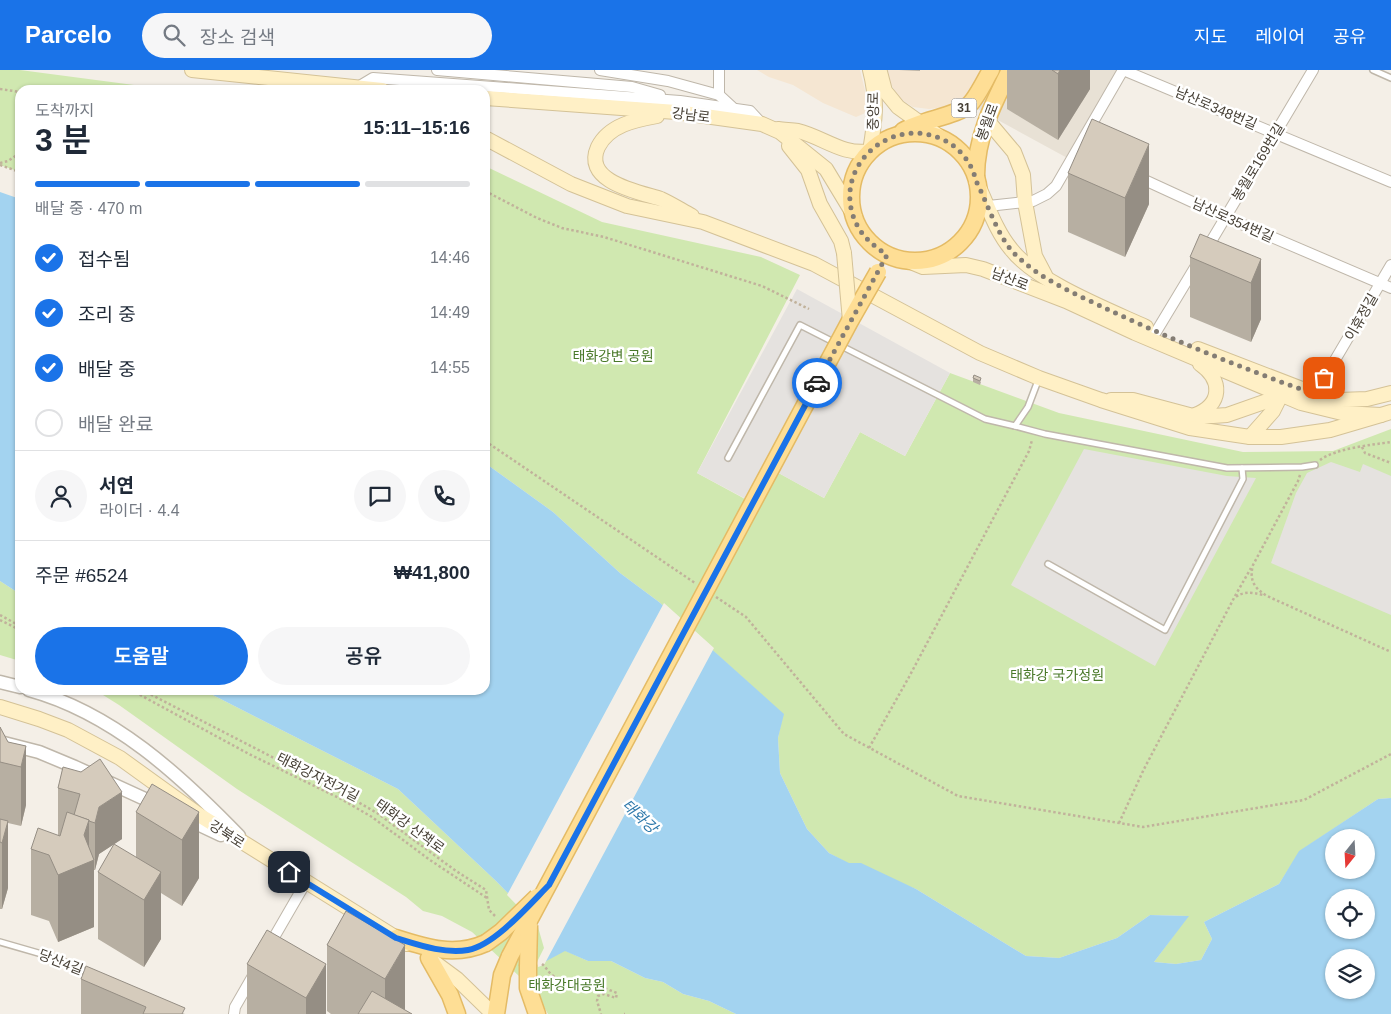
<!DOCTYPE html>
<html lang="ko">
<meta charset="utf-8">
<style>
body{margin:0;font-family:Helvetica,"Noto Sans KR",sans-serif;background:#f6f6f7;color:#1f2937;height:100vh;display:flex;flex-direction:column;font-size:19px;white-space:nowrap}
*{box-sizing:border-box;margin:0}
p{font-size:16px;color:#747a83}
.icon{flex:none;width:28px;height:28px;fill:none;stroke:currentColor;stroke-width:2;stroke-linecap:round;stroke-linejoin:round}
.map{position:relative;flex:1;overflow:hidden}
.panel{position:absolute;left:15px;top:15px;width:475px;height:610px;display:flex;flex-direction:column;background:#fff;border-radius:15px;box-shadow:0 1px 4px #0004}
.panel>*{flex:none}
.needle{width:32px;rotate:198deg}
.fabs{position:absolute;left:1325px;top:759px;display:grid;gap:10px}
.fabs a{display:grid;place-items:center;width:50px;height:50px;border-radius:50%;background:#fff;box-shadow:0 1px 4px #0004;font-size:25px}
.pin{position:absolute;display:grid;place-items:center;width:42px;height:42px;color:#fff;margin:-21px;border-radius:10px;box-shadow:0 2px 8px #0006}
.courier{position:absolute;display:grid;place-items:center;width:50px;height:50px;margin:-25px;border:4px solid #1a73e8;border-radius:50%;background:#fff;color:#222;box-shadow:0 1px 6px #0007}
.head em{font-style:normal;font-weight:600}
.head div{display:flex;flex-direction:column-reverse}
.head{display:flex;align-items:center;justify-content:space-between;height:85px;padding:0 20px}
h1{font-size:32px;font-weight:600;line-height:38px}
.bar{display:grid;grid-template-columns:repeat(4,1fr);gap:8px 5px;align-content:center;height:60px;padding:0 20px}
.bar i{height:6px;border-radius:4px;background:#e0e1e3}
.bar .active{background:#1a73e8}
.bar p{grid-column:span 4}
.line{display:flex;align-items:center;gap:12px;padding:0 20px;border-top:1px solid #e0e1e3}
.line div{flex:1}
.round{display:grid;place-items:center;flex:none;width:52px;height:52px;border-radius:26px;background:#f6f6f7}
ol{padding:0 20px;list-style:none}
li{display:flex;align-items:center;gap:15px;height:55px}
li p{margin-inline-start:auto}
li .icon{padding:5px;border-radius:50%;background:#1a73e8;color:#fff;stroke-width:4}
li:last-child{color:#747a83}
li i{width:28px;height:28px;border:2px solid #e0e1e3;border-radius:50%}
.cta{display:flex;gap:10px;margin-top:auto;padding:10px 20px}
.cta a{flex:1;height:58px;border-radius:30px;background:#1a73e8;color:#fff;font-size:20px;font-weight:600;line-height:58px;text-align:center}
.cta a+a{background:#f6f6f7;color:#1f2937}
header{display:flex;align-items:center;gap:30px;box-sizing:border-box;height:70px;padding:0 25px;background:#1a73e8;color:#fff}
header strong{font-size:24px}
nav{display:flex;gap:28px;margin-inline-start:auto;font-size:18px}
.search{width:350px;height:45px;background:#f6f6f7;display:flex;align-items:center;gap:12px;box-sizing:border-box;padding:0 18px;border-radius:28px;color:#747a83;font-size:19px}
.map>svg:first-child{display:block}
.residential{fill:#e8e1d5}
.commercial{fill:#f5e6d2}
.green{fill:#d0e8b0}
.parking{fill:#e5e2df}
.water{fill:#a3d3f0;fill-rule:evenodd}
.pier{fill:#f4efe7}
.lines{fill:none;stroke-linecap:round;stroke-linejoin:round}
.service-casing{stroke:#bfb7aa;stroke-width:8}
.minor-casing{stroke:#bfb7aa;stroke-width:12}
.tertiary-casing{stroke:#bfb7aa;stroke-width:15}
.secondary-casing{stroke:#d4c297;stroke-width:16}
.primary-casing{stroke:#e4bb65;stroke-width:19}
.path{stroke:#c1b29b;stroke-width:2.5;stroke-dasharray:2.5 2.5;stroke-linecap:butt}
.service{stroke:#fff;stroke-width:5}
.minor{stroke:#fff;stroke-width:10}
.tertiary{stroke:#fff;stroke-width:12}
.secondary{stroke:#fff0c6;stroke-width:14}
.primary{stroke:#fede95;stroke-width:16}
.secondary-bridge-casing{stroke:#d4c297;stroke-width:16;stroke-linecap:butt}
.primary-bridge-casing{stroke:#e4bb65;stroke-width:19;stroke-linecap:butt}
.secondary-bridge{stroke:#fff0c6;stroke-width:14}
.primary-bridge{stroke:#fede95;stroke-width:16}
.wall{fill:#b7afa2}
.shaded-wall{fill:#958e84}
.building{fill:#d5cbbc;stroke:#958e84}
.done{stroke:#847d74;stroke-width:5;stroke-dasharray:0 9}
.route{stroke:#1a73e8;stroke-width:6}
.labels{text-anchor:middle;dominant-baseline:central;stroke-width:5;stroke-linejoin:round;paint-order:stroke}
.shield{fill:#fff;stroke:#7e7972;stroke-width:1}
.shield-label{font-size:12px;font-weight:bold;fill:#474036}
.street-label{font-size:14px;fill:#474036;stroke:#fff}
.park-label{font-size:14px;fill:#497929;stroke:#fff}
.water-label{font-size:15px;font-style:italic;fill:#2e79ab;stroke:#fff}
</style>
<header>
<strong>Parcelo</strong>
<div class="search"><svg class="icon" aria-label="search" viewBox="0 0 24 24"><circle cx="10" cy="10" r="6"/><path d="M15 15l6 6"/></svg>장소 검색</div>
<nav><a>지도</a><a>레이어</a><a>공유</a></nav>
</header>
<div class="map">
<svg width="1391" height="944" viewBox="0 0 1391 944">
<rect width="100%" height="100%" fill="#f4efe7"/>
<polygon class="residential" points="995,0 1124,0 1071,90 974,37"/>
<g class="commercial">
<polygon points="757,0 860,0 870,41 856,47 823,33 793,15 769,7"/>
<polygon points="883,0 983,0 968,29 954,36 929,39 913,37 899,28"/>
</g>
<g class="green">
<polygon points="0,0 20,0 172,20 20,20 20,102 0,95"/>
<polygon points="485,96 602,152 761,187 800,205 697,403 745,429 764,395 824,428 860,362 905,386 950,303 1059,343 1243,382 1333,381 1391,359 1391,728 1378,729 1300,781 1279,814 1204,852 1212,869 1201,890 1176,894 1154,892 1188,846 1150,845 1117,868 1059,888 1026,886 916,819 849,794 829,783 807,759 780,703 778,668 783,644 659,532 620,503 553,442 485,393"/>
<polygon points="0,511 20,524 20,591 0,585"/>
<polygon points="95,620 203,620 398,719 496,811 566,881 588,891 611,891 645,908 663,912 683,924 709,931 736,944 548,944 535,921 472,862 442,846 423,841 406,827 237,719 119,635"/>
</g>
<g class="parking">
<polygon points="797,219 950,303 905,386 860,362 824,428 764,395 746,429 697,403"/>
<polygon points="1084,379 1227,406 1256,408 1155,596 1011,515"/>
<polygon points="1331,392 1360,402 1363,394 1391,406 1391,545 1271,493 1296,423 1307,403"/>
</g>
<g class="water">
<polygon points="0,122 20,129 20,524 0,511"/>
<path d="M485,393L553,442L620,503L659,532L784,644L778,668L780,703L807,759L829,783L849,793H861L916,819L1026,886L1059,888L1117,868L1150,845L1189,846L1154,892L1176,894L1201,890L1212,869L1204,852L1279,814L1299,781L1378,729L1391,728V944H736L709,931L683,924L663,912L645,908L611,891H588L565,881L539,895L546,878L540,856L496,811L398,719L203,620H485ZM1334,768H1366V800H1334ZM1334,828H1366V860H1334ZM1334,888H1366V920H1334Z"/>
</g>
<polygon class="pier" points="664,533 714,578 544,895 538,897 536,894 544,878 538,857 507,825"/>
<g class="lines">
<g class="service-casing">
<g id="service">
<polyline points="1373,0 1391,8"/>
<polyline points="1015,356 1045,364 1227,398 1302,397 1315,395"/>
<polyline points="728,388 800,255 985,349 1015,356 1028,337 1039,308"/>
<polyline points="1048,494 1165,560 1243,409 1242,398"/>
<polyline points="0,872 59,889 90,904"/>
</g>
</g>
<g class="minor-casing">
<g id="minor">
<polyline points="437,0 632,17 660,25"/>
<polyline points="600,0 668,11 719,25 732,37"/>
<polyline points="719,0 719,25"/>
<polyline points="1123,0 1391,112"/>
<polyline points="358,17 373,8 680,31 750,41 762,54"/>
<polyline points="1138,107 1225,147 1391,218"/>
<polyline points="979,137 1033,131 1047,124 1056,116 1123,0"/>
<polyline points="1206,180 1313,0"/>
<polyline points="1156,262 1197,194"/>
<polyline points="1315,324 1391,195"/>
<polyline points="269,876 306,812"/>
<polyline points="234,944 235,937 254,904"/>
</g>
</g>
<g class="tertiary-casing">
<g id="tertiary">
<polyline points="0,612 20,617"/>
<path d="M29,620C113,643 180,705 239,766"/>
<polyline points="0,672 39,682 75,697 158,735"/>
<polyline points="185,748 221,765"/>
</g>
</g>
<g class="secondary-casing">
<g id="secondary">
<polyline points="192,0 382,20"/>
<polyline points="880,2 885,21 898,37 944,70"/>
<polyline points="485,28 676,42 762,54 780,62 826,99 855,147"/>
<path d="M657,46C635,50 609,55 598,77C582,112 639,122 661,129C672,134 681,140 692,146"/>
<polyline points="987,50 1014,82 1023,105 1025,132 1035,186 1045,205"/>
<path d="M778,59C784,60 791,60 798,61C823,67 843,86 870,81C875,51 878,31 870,0"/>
<polyline points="485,68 571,114 627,136 703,152 814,194 980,283 1039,308 1101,330 1190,358 1250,367 1281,367 1330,360 1381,345"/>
<polyline points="789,76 808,100 820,134 841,171 844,183"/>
<path d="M976,111C987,133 995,160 1011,179C1035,211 1109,240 1146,257"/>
<polyline points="906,190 923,197 966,195 983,199 1066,231 1135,263 1301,333 1342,343 1381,345 1391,342"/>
<polyline points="1198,279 1315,324 1339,330 1367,329 1391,323"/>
<polyline points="1111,330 1133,330 1193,346 1213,346 1227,345 1284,325"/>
<path d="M1195,345C1222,335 1223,310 1200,294"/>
<polyline points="1250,367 1273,341 1283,321"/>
<polyline points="0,637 39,649 68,660 120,688 199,745 406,874"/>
<polyline points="430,889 457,909 493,944"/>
</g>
</g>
<g class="primary-casing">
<g id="primary">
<path d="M903,61C920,50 958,46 970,34C977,27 985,10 991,0"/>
<circle cx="915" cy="127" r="64"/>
<path d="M976,106C976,67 993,34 1010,0"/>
<path d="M396,868C427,878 455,887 486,873"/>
<polyline points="429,888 450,925 457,944"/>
<polyline points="528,896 528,918 537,944"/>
<polyline points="496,944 502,905 510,886"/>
</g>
</g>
<g class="path">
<polyline points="0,19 20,22"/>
<polyline points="0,93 8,91 20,83"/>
<polyline points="0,95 20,102"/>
<polyline points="485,121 537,148 562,158 604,167 762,216 809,239"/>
<polyline points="485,371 695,513"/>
<polyline points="1362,377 1365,383 1391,393"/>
<path d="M1320,390C1337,378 1371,375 1391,372"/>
<path d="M1300,405L1298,411L1253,495C1249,510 1254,518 1267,526L1391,582"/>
<polyline points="1235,526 1251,498"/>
<polyline points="716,527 746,547 844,664 958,726 1143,757 1304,730 1391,684"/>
<polyline points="0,545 20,556"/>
<polyline points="0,550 20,560"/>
<polyline points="131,620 249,684 341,729 372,747 430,790 487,828"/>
<polyline points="142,620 342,723 377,743 456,801 486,820 489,840 496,847"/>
<polyline points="869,678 909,607 1029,381 1032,370"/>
<path d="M1119,753L1144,699L1234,528C1244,521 1251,522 1263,525"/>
<path d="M542,894C546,897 548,902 552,905C565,914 573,911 587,913C597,915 607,919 617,923L616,928L604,924L598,926L597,931L601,944"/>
<polyline points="624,944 625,944"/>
</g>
<use href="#service" class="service"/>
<use href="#minor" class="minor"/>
<use href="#tertiary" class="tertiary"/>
<use href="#secondary" class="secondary"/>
<use href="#primary" class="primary"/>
<g class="secondary-bridge-casing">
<polyline id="secondary-bridge" points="844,183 850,251"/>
</g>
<g class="primary-bridge-casing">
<g id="primary-bridge">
<polyline points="486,873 501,862 537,827"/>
<polyline points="510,886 850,251 878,202"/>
<polyline points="528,896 529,855"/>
</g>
</g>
<use href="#secondary-bridge" class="secondary-bridge"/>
<use href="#primary-bridge" class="primary-bridge"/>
</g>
<g class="wall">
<polygon points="899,0 920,0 920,1"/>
<polygon points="1007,0 1090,0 1090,19 1058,70 1007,39"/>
<polygon points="1068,103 1149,134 1125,187 1068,162"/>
<polygon points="1190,187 1261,189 1261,249 1251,272 1190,247"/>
<polygon points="974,305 981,312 980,315 973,312 973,308"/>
<polygon points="0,657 8,672 26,676 26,735 21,756 8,753 8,818 2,839 0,839"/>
<polygon points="63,697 122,769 99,784 95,800 94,800 94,857 58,872 49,851 31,845 31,779 60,766 58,765 58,718"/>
<polygon points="136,742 199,742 199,808 182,836 161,823 161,869 144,897 98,869 98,802 136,787"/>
<polygon points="346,841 405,940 412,944 331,944 327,941 327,875"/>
<rect x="247" y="894" width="79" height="50"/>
<polygon points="81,909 185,944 81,944"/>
</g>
<g class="shaded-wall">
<polygon points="1060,0 1090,0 1090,19 1058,70 1058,4"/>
<polygon points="1149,74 1149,134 1125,187 1125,128"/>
<polygon points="1261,189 1261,249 1251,272 1251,213"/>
<polygon points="26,676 26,735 21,756 21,697"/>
<polygon points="122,722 122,769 99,784 95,800 95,753 99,737"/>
<polygon points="199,742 199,808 182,836 182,770"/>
<polygon points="89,750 89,792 94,790 94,857 58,872 58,805 84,765"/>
<polygon points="8,751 8,818 2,839 2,773"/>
<polygon points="161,802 161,869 144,897 144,830"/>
<polygon points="405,875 405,941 385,944 385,909"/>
<polygon points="326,894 326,944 306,944 306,928"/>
</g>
<g class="building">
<polygon points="1052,0 1060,0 1058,4"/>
<polygon points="1092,49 1149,74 1125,128 1068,103"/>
<polygon points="1200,164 1261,189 1251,213 1190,187"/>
<polygon points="974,305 981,308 980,311 973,308"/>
<polygon points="0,657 8,672 26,676 21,697 0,692"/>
<polygon points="100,689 122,722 99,737 95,753 89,751 89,750 74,745 80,724 58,718 63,697 81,702"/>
<polygon points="152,714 199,742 182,770 136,742"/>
<polygon points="67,742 89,750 84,765 94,790 58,805 49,785 31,779 38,758 60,766"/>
<polygon points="0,749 8,751 2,773 0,772"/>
<polygon points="114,774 161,802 144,830 98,802"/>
<polygon points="346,841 405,875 385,909 327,875"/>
<polygon points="267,860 326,894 306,928 247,894"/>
<polygon points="86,896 185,938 182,944 143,944 146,937 81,909"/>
<polygon points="372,921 412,944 358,944"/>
</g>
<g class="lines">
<path class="done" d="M817,313L887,185C875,176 864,169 857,155C829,101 888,43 944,70C960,78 972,93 976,111C987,132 997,164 1012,181C1038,209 1076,224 1109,240C1173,270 1239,297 1306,321L1315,324L1324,308"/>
<path class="route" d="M289,802L396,868C419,875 444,884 468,880C495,875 530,834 549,815L817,313"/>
</g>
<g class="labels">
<rect class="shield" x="951.5" y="28.5" width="25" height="19" rx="4"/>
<g class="shield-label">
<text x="964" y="38">31</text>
</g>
<g class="street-label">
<text transform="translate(1216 38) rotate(23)">남산로348번길</text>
<text transform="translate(873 41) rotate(-89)">중앙로</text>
<text transform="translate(691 45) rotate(7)">강남로</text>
<text transform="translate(987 52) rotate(-70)">봉월로</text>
<text transform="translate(1258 92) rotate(-59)">봉월로169번길</text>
<text transform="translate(1233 150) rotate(24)">남산로354번길</text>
<text transform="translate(1010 209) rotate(21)">남산로</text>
<text transform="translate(1361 247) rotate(-60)">이휴정길</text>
<text transform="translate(318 707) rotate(27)">태화강자전거길</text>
<text transform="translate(410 756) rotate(36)">태화강 산책로</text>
<text transform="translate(227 764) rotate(33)">강북로</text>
<text transform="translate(61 892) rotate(21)">당산4길</text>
</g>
<g class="park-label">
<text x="613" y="286">태화강변 공원</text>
<text x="1057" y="605">태화강 국가정원</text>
<text x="567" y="915">태화강대공원</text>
</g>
<g class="water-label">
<text transform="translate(640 746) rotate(43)">태화강</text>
</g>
</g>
</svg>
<div class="fabs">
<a><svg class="needle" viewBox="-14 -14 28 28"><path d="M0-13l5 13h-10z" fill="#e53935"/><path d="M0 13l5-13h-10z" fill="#747a83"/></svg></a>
<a><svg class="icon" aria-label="locate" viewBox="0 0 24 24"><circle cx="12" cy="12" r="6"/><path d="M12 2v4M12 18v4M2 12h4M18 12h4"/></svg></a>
<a><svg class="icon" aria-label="layers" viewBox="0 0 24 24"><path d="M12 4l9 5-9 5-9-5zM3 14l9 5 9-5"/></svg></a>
</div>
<div class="pin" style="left:1324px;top:308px;background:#ea580c"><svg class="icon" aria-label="bag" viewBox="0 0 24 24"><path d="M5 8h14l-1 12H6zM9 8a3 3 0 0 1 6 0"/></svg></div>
<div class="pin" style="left:289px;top:802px;background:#1f2937"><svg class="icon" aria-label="home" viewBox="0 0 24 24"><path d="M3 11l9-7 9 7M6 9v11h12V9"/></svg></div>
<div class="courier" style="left:817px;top:313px"><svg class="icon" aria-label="car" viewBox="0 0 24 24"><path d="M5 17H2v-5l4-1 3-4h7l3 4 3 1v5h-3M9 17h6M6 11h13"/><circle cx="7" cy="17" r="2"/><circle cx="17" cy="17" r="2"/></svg></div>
<section class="panel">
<div class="head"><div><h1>3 분</h1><p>도착까지</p></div><em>15:11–15:16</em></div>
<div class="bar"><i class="active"></i><i class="active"></i><i class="active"></i><i></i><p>배달 중 · 470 m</p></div>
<ol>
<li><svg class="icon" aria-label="check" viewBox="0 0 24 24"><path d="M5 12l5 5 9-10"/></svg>접수됨<p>14:46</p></li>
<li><svg class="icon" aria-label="check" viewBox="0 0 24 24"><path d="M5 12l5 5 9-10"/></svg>조리 중<p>14:49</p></li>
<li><svg class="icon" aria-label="check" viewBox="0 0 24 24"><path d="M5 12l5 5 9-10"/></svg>배달 중<p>14:55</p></li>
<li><i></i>배달 완료</li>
</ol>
<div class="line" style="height:90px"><a class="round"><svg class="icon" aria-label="person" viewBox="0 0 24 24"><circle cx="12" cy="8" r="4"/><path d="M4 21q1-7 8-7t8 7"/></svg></a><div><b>서연</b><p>라이더 · 4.4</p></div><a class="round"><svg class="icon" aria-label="chat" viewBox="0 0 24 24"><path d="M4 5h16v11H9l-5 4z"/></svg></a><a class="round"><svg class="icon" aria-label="phone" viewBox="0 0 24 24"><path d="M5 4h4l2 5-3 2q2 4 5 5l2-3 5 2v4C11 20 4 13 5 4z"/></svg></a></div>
<div class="line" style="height:65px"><div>주문 #6524</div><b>₩41,800</b></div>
<div class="cta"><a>도움말</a><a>공유</a></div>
</section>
</div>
